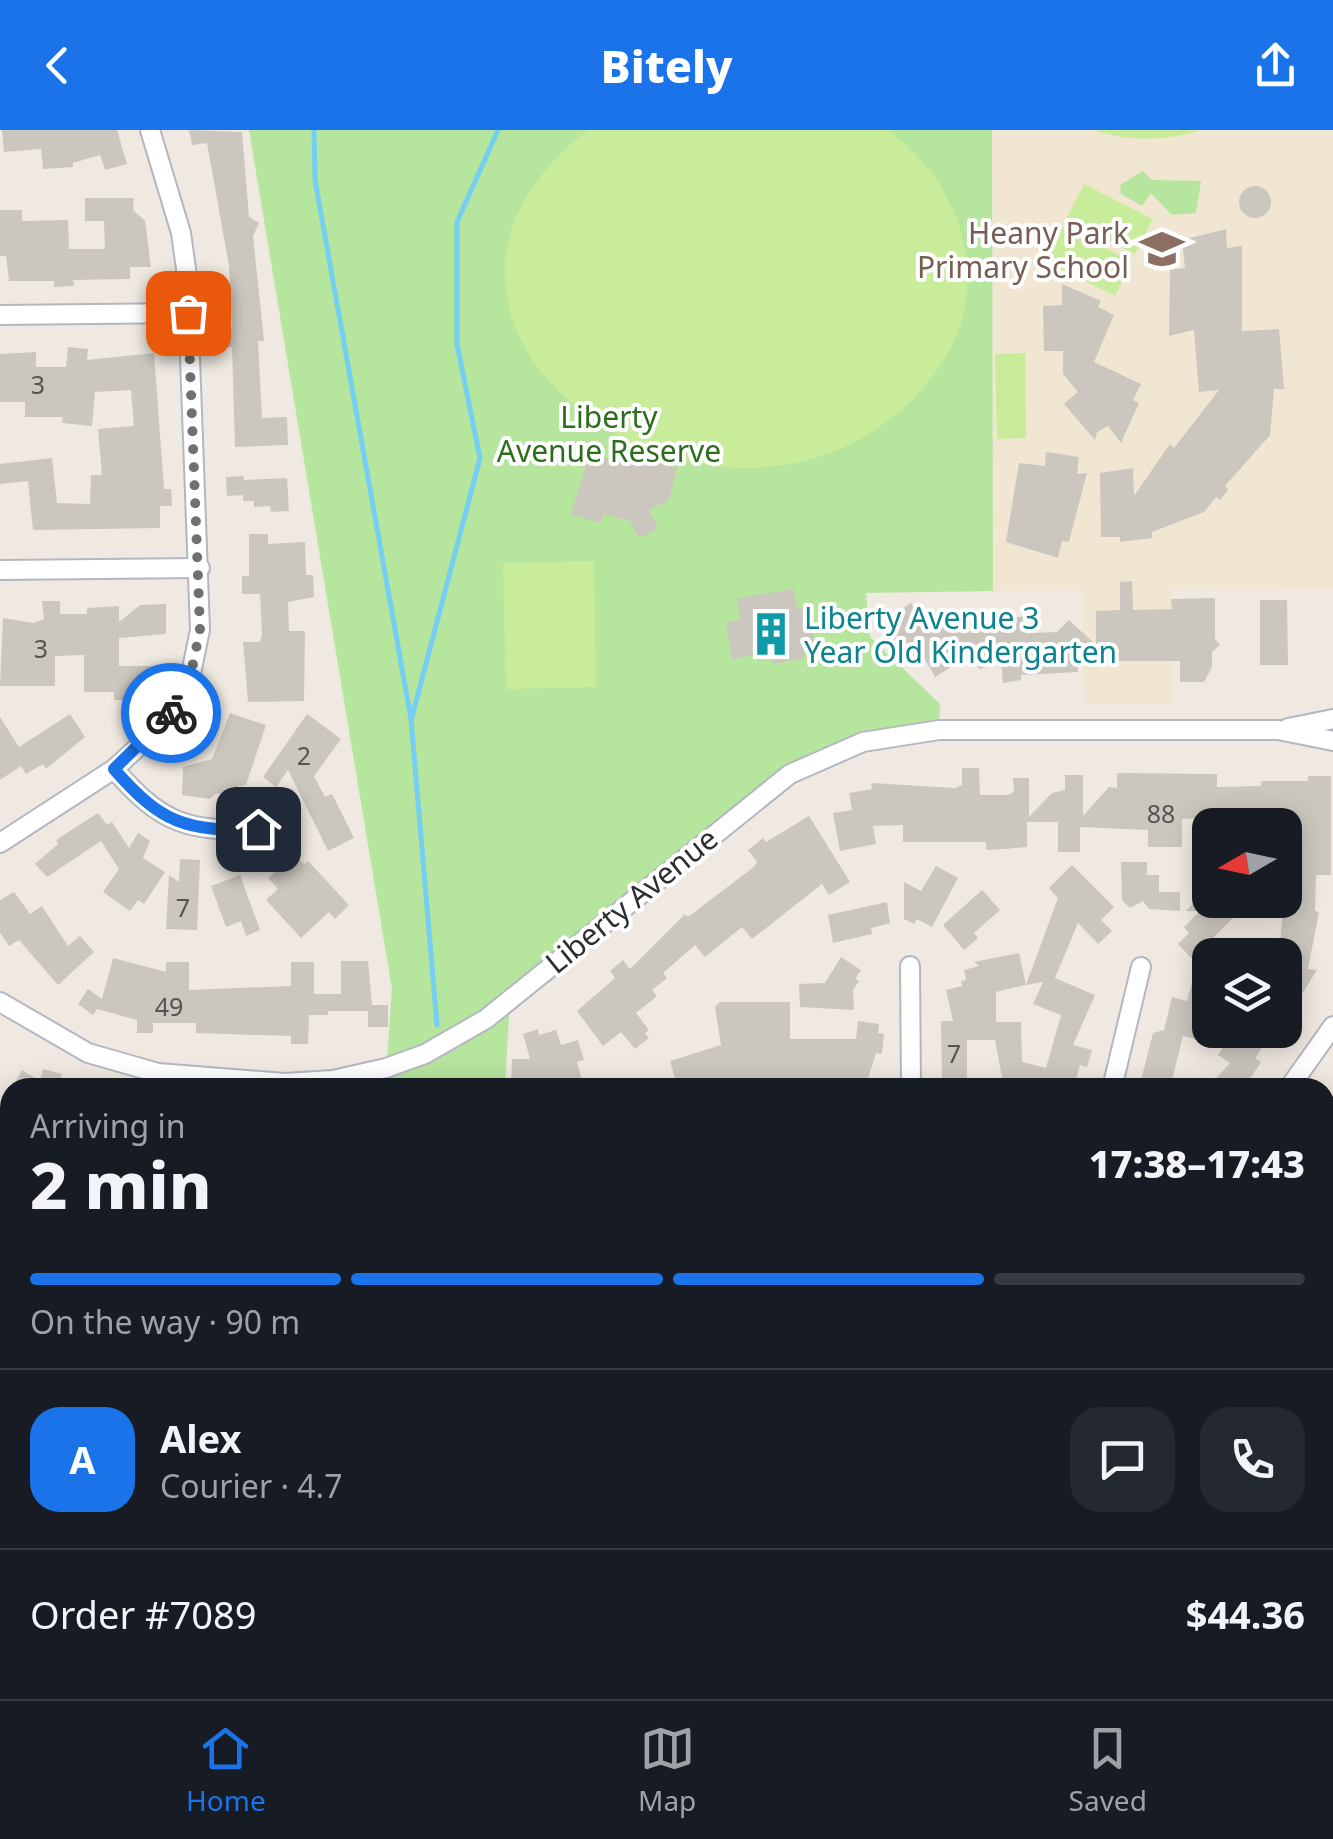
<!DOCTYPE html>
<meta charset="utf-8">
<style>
body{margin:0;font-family:"Noto Sans",sans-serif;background:#242831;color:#f1f3f6;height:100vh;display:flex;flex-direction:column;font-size:38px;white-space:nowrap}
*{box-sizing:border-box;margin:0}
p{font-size:32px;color:#9ea1a6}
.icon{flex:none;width:55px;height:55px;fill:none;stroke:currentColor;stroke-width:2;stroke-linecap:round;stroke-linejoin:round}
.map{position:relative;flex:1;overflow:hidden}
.panel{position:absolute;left:0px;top:948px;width:1335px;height:622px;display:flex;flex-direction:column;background:#171b24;border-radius:30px 30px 0 0;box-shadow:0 5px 25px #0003}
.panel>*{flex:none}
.needle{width:65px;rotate:261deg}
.fabs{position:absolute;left:1192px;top:678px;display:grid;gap:20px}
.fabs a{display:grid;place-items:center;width:110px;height:110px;border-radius:20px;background:#171b24;box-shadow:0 5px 25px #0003;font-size:50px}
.pin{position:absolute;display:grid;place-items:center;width:85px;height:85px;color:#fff;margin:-42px;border-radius:20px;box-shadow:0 5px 15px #0006}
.courier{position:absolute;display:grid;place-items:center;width:100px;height:100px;margin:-50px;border:8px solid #1a73e8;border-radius:50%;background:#fff;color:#222;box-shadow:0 2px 12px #0007}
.summary em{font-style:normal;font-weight:800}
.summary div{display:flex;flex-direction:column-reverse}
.summary{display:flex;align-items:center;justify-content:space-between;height:170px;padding:0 30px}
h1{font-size:65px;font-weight:800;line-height:75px}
.bar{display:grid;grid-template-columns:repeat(4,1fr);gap:15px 10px;align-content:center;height:120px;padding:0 30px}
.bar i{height:12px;border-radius:8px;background:#363941}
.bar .selected{background:#1a73e8}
.bar p{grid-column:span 4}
.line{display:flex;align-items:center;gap:25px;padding:0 30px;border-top:2px solid #363941}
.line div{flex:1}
.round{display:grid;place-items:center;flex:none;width:105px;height:105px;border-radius:30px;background:#242831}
header{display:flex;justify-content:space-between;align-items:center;height:130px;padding:0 30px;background:#1a73e8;color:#fff;font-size:45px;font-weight:800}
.menu{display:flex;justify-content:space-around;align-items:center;height:140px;border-top:2px solid #363941;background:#171b24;font-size:28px;color:#9ea1a6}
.menu a{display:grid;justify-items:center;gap:5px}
.menu .selected{color:#1a73e8}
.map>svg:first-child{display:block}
.education{fill:#f0e6d1}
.green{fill:#b6e59e}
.pitch{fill:#c9ec9a}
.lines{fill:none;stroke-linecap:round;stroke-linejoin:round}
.stream{stroke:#75cff0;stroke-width:5}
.building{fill:#cbc7bf}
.minor-casing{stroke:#b4b7c1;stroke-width:22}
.minor{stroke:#fff;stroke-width:18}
.done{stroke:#726f6d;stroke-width:10;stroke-dasharray:0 18}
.route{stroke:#1a73e8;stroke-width:12}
.labels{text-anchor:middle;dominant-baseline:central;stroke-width:8;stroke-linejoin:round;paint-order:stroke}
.number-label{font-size:25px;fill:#555452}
.education-label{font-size:30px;fill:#785e54;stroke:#fff;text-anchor:end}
.park-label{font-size:30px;fill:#2c6e1b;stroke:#fff}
.culture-label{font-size:30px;fill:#0d838f;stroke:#fff;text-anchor:start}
.street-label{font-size:30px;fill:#2e2e2e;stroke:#fff}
</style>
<header><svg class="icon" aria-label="back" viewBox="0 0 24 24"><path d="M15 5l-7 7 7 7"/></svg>Bitely<svg class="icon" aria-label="share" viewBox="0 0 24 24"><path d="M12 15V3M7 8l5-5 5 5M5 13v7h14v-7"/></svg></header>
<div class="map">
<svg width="1333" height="1569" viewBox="0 0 1333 1569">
<rect width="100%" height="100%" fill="#efe9e1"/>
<polygon class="education" points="991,0 1333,0 1333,459 1171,460 1173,574 1085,574 1082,460 993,461"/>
<g class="green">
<polygon points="249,0 992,0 993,461 866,463 870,507 940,574 939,600 818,628 510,869 505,957 385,957 392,859"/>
<polygon points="1143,41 1152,50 1201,51 1196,83 1172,85 1151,63 1142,76 1121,64 1120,55"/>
<polygon points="347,1560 467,1560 467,1569 346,1569"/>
</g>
<g class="pitch">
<path d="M588,0H888C944,42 973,100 966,170C962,209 935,248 908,274C708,462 339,193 588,0Z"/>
<path d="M1093,0H1200C1165,12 1128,11 1093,0Z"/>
<polygon points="1084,54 1153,89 1135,124 1066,89"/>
<polygon points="1062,97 1132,131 1115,166 1044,131"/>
<polygon points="1025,223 1026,308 997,309 995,224"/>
<polygon points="594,431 596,557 506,559 503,433"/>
</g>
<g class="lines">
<g class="stream">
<polyline points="314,0 315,50 411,589 437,895"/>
<polyline points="412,587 480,328 457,214 457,92 498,0"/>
<polyline points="433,958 433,952"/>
<polyline points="396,1569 396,1560"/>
</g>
</g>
<g class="building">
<polygon points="2,0 117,0 127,34 105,40 100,25 73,33 73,37 43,39 41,19 4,22"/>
<polygon points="189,0 242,2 249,87 259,93 253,106 264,211 258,211 262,288 287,287 288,315 235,317 232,217 222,217 221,199 232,198 229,136 207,13 192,15"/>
<circle cx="1255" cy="72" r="16"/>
<polygon points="85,68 134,68 133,80 145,91 151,137 130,137 130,149 73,150 74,156 54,157 54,151 9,151 6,126 0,126 0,80 22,80 22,91 68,90 69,119 105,119 104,91 85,91"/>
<polygon points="1226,99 1227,118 1242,116 1242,201 1279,199 1284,259 1274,259 1270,305 1225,356 1228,360 1220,370 1216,367 1204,382 1152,402 1152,408 1120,412 1120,407 1101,407 1100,343 1133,338 1134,366 1170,314 1174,318 1219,260 1199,262 1194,200 1169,206 1170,140 1185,138 1182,110"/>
<polygon points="1062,154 1101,171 1098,177 1114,185 1094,232 1141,254 1133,270 1139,273 1121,313 1108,296 1097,302 1095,310 1064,274 1078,262 1063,244 1063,221 1044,221 1043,176 1062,175"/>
<polygon points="68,217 88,219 87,230 154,223 164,359 171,359 172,376 160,376 160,398 33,400 28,351 0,354 0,334 52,328 57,373 90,374 91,345 102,345 98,299 134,296 131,260 95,262 92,296 62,293 63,287 25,287 25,272 0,272 0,224 36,222 36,237 66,237"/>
<polygon points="625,321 677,338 669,370 649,380 658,398 639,408 630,391 604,384 600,393 571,384 590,322 621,334"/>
<polygon points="1046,322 1079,327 1077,344 1087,343 1069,412 1062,411 1058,428 1006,412 1019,333 1045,336"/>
<polygon points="243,346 244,350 287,348 289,381 271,382 270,376 254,377 254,371 243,371 243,365 227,366 226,347"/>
<polygon points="249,404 268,404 268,414 305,412 306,445 313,445 314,467 288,472 289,501 305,501 304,571 248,572 243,512 260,512 262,505 260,464 242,464 242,446 249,446"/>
<polygon points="1132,451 1133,480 1172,479 1171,469 1215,468 1215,509 1220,515 1212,522 1212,537 1204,552 1180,552 1180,531 1077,531 1078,542 1021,545 1021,550 1003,553 1001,533 979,539 976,530 965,533 964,529 935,547 922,524 907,532 882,491 911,473 925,497 978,482 981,489 1031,486 1033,503 1057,502 1069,490 1096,515 1096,481 1120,480 1120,452"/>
<polygon points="794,459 797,479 810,478 815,516 803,519 805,528 773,534 770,522 732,529 726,492 740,490 737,468"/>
<polygon points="1260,470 1287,470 1288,535 1260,535"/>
<polygon points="42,471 60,471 60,484 87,484 87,478 119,476 119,492 140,475 166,474 166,504 119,508 119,536 155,536 156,556 130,556 130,570 114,570 114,562 84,562 84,525 55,526 55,556 0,556 3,488 33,493 44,489"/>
<polygon points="230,583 266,595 246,655 238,656 238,662 215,664 210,669 182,665 183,637 212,629"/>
<polygon points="70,584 85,607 46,639 43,634 26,644 21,636 0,650 0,587 19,617"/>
<polygon points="307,584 341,609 314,646 325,667 332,664 354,708 328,721 288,640 276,657 263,647"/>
<polygon points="962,638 979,638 980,665 1008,665 1014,662 1013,648 1029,648 1029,687 1052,663 1065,660 1065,645 1083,645 1083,686 1109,657 1117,658 1117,643 1217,644 1217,657 1261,656 1261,651 1308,651 1308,646 1331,646 1331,745 1316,745 1315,781 1319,782 1308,839 1317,840 1285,891 1285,825 1279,825 1285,754 1291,754 1292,730 1296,730 1296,695 1256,695 1256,686 1182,689 1182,717 1148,717 1148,700 1080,697 1080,722 1058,722 1058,692 1027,692 1027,717 1005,719 986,720 986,712 903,712 903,695 873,696 876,714 840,721 833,683 852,680 849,663 872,659 871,653 955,658 962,655"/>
<polygon points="98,683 107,695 112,692 129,718 138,703 150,711 143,728 165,742 144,774 138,770 130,781 103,762 119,739 101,711 47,747 35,734 58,714 56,710"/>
<polygon points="809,686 850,752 829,765 822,754 752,809 742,797 705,827 695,815 663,843 667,848 652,860 657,866 636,883 649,900 645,903 649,908 635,919 621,902 603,916 577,881 615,848 610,841 623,830 630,839 685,784 688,787 755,736 757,732 748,720 763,708 766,712"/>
<polygon points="294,724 304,734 308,731 349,775 335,789 329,782 301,808 266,770 278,759 268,748"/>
<polygon points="180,729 200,730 197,800 166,799 169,745 179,752"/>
<polygon points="1121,732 1147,732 1147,745 1159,745 1159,762 1180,762 1180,781 1149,779 1143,771 1130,778 1122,770"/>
<polygon points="1072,735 1114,777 1101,790 1112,801 1098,814 1078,793 1055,848 1095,865 1073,915 1092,920 1087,937 1080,935 1074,958 1003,953 995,910 967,910 967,949 942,949 941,891 953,891 946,860 962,856 961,851 966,850 964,840 979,836 974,832 1019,823 1026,855 996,862 996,892 1021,892 1022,932 1046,938 1061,885 1033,874 1043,852 1026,855 1058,768 1049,758"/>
<polygon points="936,736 958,748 932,797 917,789 914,794 904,789 904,752 921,761"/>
<polygon points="240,745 260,800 246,806 241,791 226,797 211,756"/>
<polygon points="1210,756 1210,771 1251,770 1210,811 1210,913 1183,906 1170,958 1139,958 1153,903 1164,900 1172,867 1187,871 1197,834 1178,814 1189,803 1184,797 1200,781 1186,781"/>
<polygon points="982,760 1000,780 974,803 978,808 964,820 943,795"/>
<polygon points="14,762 30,784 42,776 68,816 80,806 94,822 58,855 19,810 9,816 0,803 0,770"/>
<polygon points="887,772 890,793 871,798 872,804 833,813 828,785"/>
<polygon points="841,827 861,840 855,849 859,851 853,860 854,880 800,877 799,854 825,853"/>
<polygon points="113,828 166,842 166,832 189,832 189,860 291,856 291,832 314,832 314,864 341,864 341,831 368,831 372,875 388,875 388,897 368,897 368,881 328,881 328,885 309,885 308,914 291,914 291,906 196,903 196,893 153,893 153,903 137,903 137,890 97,879 93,885 78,874 88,859 102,869"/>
<polygon points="720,872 790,872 790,909 856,909 858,891 879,894 878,903 884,904 882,924 876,923 865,958 845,958 846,952 812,952 812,958 773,958 773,954 678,958 670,931 721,915 715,877"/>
<polygon points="538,899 539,905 556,900 561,915 578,910 584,930 577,932 584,958 511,958 512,929 530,929 523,904"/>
<polygon points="1235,900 1274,900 1255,928 1261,932 1252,946 1237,958 1207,958 1230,933 1218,925"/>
<polygon points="43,939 62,944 58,958 12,958 22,940 40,951"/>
</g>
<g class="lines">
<g class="minor-casing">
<g id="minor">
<polyline points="0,185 188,183"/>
<polyline points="0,440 200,438"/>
<polyline points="1288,598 1333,589"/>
<path d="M114,639C161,693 186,702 258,699"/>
<polyline points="0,713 114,639 164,593 189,553 200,500 187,146 181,103 150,0"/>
<polyline points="910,836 911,958"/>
<polyline points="0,872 88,923 158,943 285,953 333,950 386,938 425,924 486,889 790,644 863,612 939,600 1278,600 1333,611"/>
<polyline points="1112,958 1141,837"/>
<polyline points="1289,958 1333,896"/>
<polyline points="1325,1128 1328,1279 1333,1318"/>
<polyline points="0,1201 10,1202"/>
<polyline points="1325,1529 1333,1528"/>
<polyline points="220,1569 220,1560"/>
<polyline points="589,1569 590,1560"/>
<polyline points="1006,1569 1009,1560"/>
</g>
</g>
<use href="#minor" class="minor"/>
</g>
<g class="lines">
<polyline class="done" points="171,583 189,553 200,500 188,183"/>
<path class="route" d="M171,583L114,639C161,693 186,702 258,699"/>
</g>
<defs>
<g id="school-bare" transform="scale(3.45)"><path d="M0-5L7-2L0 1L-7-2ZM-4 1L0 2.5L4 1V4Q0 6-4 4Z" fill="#8d6e63" stroke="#fff" stroke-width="2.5" paint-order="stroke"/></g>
<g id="building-bare" transform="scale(3.45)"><path d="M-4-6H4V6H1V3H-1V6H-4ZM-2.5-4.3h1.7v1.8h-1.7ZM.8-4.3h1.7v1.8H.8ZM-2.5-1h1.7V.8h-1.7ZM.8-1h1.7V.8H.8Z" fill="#0f9aa8" stroke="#fff" stroke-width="2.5" paint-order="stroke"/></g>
</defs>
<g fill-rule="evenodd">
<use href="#school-bare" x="1162" y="119"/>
<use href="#building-bare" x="771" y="504"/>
</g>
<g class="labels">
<g class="number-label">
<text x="38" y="254">3</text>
<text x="41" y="518">3</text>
<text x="304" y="625">2</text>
<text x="1161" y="683">88</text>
<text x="183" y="777">7</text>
<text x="169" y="876">49</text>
<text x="954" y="923">7</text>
</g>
<g class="education-label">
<text x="1129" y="102">Heany Park<tspan x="1129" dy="34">Primary School</tspan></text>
</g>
<g class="park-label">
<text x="609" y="286">Liberty<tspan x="609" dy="34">Avenue Reserve</tspan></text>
</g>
<g class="culture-label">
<text x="804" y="487">Liberty Avenue 3<tspan x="804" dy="34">Year Old Kindergarten</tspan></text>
</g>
<g class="street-label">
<text transform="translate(631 770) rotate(-39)">Liberty Avenue</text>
</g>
</g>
</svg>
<div class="fabs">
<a><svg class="needle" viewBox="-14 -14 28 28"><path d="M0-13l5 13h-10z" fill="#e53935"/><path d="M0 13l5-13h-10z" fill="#9ea1a6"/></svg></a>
<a><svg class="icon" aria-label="layers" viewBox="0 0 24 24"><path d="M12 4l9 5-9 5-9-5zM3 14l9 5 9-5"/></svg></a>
</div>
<div class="pin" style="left:188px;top:183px;background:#ea580c"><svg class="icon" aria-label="bag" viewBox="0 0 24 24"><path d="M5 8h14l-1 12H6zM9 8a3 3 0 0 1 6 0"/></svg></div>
<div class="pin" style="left:258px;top:699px;background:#1f2937"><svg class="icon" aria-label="home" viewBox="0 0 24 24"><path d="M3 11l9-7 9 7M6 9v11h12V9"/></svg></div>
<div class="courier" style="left:171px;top:583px"><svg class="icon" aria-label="bike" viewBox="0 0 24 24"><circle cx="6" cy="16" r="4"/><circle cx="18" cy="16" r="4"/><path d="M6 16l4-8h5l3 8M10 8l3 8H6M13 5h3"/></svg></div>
<section class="panel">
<div class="summary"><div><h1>2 min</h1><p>Arriving in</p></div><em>17:38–17:43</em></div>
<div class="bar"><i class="selected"></i><i class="selected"></i><i class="selected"></i><i></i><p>On the way · 90 m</p></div>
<div class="line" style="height:180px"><b class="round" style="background:#1a73e8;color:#fff">A</b><div><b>Alex</b><p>Courier · 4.7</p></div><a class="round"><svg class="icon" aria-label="chat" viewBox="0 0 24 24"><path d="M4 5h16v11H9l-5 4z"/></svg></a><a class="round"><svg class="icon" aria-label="phone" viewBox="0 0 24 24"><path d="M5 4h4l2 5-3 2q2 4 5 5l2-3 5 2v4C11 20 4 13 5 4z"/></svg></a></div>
<div class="line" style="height:130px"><div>Order #7089</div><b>$44.36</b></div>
</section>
</div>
<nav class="menu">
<a class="selected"><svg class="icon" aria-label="home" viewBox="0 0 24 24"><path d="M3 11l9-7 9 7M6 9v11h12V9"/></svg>Home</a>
<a><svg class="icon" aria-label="map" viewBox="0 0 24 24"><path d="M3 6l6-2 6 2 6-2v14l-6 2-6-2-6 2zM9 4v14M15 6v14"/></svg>Map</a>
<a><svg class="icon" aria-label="saved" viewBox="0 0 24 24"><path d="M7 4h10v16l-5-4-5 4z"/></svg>Saved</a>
</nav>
